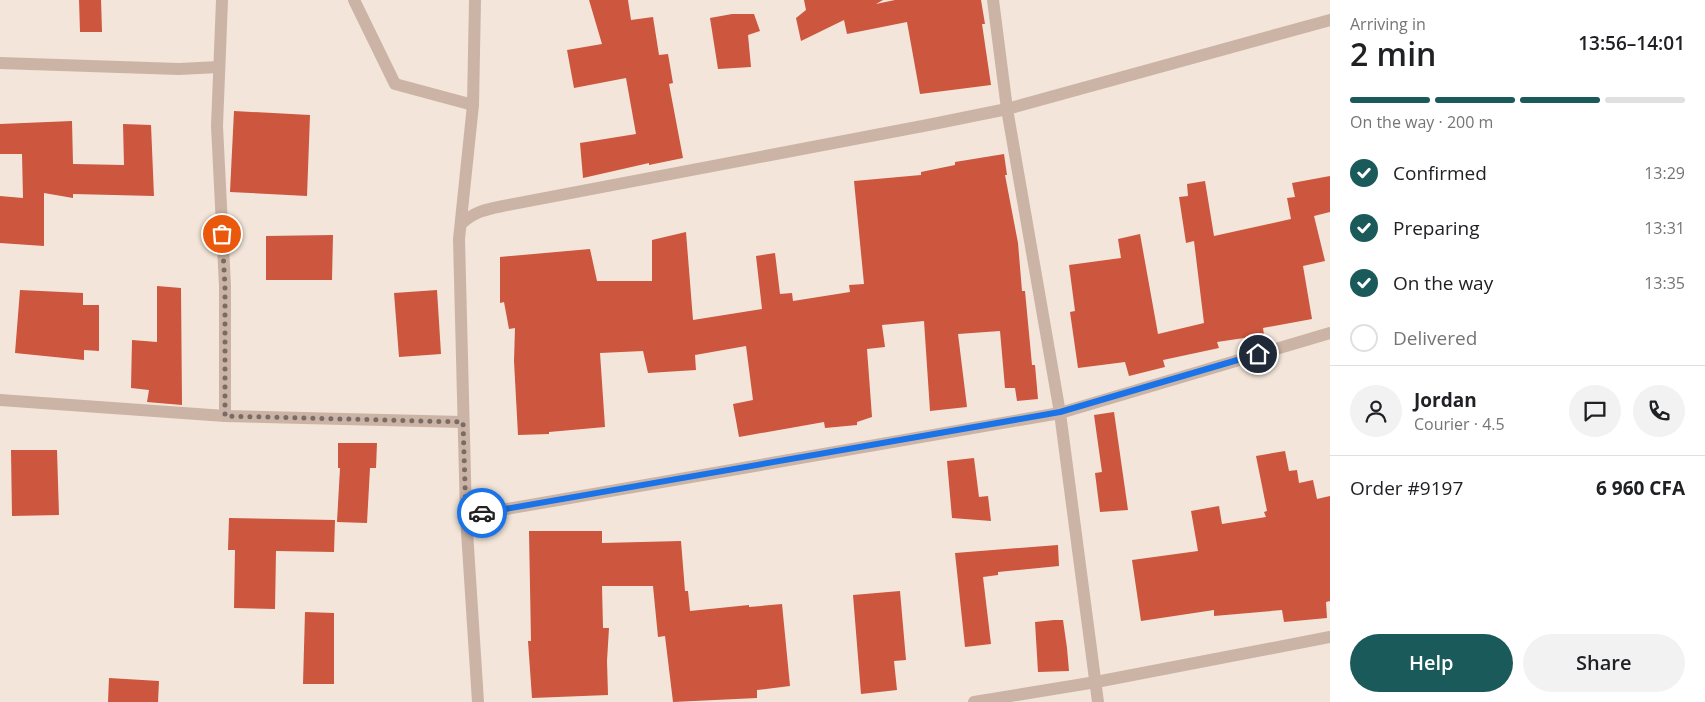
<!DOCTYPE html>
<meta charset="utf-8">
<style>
body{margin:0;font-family:"Open Sans",sans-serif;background:#f2f2f2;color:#202124;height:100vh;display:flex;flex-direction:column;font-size:19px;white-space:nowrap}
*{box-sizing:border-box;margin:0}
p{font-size:16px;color:#757577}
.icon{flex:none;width:28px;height:28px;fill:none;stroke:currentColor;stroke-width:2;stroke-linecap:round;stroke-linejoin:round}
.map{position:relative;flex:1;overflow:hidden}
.details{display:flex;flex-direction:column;background:#fff;width:375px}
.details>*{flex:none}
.pin{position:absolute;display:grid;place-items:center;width:42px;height:42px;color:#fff;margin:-21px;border:2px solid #fff;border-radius:50%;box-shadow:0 1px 5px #0007}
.courier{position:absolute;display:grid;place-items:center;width:50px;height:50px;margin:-25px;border:4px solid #1a73e8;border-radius:50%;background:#fff;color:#222;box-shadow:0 1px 6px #0007}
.overview em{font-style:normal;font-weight:600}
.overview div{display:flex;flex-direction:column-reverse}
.overview{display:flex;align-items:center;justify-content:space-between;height:85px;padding:0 20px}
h1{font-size:32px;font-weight:600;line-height:38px}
.bar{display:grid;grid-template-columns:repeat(4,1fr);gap:8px 5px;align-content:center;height:60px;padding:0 20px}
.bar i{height:6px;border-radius:4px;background:#e0e0e0}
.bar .current{background:#1a5a5a}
.bar p{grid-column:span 4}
.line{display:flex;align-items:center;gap:12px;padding:0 20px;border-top:1px solid #e0e0e0}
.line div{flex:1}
.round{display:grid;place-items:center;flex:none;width:52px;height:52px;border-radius:26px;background:#f2f2f2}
ol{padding:0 20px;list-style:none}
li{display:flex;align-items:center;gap:15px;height:55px}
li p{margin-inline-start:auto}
li .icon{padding:5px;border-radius:50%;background:#1a5a5a;color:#fff;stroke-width:4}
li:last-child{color:#757577}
li i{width:28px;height:28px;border:2px solid #e0e0e0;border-radius:50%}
.button{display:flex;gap:10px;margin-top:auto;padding:10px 20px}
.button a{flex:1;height:58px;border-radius:30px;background:#1a5a5a;color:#fff;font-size:20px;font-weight:600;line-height:58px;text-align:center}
.button a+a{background:#f2f2f2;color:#202124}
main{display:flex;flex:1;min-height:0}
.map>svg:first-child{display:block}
.building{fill:#cc563e}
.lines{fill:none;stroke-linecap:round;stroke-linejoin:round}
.street{stroke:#cbb4a5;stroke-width:12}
.done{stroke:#796b65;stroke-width:5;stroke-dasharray:0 9}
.route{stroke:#1a73e8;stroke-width:6}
</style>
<main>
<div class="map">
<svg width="1330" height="702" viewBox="0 0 1330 702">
<rect width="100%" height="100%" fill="#f3e5d9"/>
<g class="building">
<polygon points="79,0 101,0 102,32 80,32"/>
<polygon points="589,0 628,0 631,20 653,17 659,55 668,54 673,83 669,84 683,158 649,165 649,163 583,178 580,143 636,134 626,78 574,88 567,50 602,44"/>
<polygon points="804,0 883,0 876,4 895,0 981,0 985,24 982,24 991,85 920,94 907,22 847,34 844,20 801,41 796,18 806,10"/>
<polygon points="732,14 754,14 760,31 748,35 751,67 718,69 710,18"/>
<polygon points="234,111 310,115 307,196 230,192"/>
<polygon points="72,121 73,164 124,165 123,124 151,125 154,196 73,194 73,198 44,193 44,246 0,243 0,196 23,198 22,154 0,154 0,124"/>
<polygon points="1004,154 1007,175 1005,175 1018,243 1022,291 1025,291 1032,365 1035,365 1038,399 1017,401 1015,388 1005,388 1000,331 958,334 967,407 930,411 924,321 882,325 885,347 867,349 872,417 857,422 857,425 825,428 824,422 739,437 733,404 753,400 746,346 695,355 696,370 648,373 643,351 600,353 605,427 549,432 549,434 518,435 514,361 515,328 509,329 504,302 500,303 500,257 590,249 597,281 652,281 652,240 686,232 693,320 762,309 756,256 775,253 780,294 792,293 793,301 850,292 849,285 864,284 854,181 921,175 921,172 955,165 955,162"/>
<polygon points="1330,176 1330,212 1314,216 1325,261 1303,266 1312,319 1263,328 1264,335 1217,342 1219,348 1163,360 1165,367 1129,376 1125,362 1078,368 1070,312 1075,311 1069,265 1121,258 1118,239 1140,234 1158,334 1204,323 1194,241 1186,243 1179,197 1188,196 1187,184 1205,181 1214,236 1291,219 1287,198 1295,197 1292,183"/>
<polygon points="333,235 332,280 266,280 266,236"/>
<polygon points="157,286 181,288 182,405 147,402 149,390 131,388 132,340 157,342"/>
<polygon points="20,290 83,293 83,305 99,305 99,351 84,350 84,360 15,353"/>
<polygon points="437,290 441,354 399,357 394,293"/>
<polygon points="1114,412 1128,510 1100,512 1095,473 1102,472 1094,415"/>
<polygon points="338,443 377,443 376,468 370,468 367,523 337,522 340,468 338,468"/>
<polygon points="11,450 57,450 59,515 12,516"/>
<polygon points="1285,451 1289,471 1297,470 1299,483 1313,480 1317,499 1330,496 1330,601 1326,602 1327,618 1284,622 1282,610 1214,616 1214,610 1141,621 1132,560 1198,551 1191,511 1219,506 1222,524 1266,517 1264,512 1267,511 1256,456"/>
<polygon points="974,458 979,497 988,496 991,521 952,518 947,461"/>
<polygon points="229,518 335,520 334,552 276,551 275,609 234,608 235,550 228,550"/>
<polygon points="529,531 602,531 602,543 681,541 685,591 688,591 690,611 749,605 749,607 782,604 790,686 757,690 757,698 673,702 665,636 658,637 653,586 602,586 603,628 609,628 607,661 608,695 532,698 528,641 531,641"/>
<polygon points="1058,545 1059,566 998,572 998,575 983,577 991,644 965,647 955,553"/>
<polygon points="900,591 906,660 894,661 897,690 861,694 853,595"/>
<polygon points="305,612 334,613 334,684 303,684"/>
<polygon points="1054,620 1063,620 1067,648 1069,671 1038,672 1035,622"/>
<polygon points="109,678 159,681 158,702 108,702"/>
</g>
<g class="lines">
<g class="street">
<polyline points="222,0 217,126 225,286 225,416"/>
<polyline points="354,0 395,84 473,105"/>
<polyline points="475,0 473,105 459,239 466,516 478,702"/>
<polyline points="993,0 1007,109 1060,413 1098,702"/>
<polyline points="0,63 179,69 219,67"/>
<path d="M461,224C476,210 489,209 508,205L928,125L1007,109L1330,20"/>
<polyline points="0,400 225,416 463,422"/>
<polyline points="466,516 1060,413 1330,333"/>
<polyline points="974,702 1096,682 1330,637"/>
</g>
</g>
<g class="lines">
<polyline class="done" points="222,234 225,286 225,416 463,422 466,516 482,513"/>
<polyline class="route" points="482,513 1060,412 1258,354"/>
</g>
</svg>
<div class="pin" style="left:222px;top:234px;background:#ea580c"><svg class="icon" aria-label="bag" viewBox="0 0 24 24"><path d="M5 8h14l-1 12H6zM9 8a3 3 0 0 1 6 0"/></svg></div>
<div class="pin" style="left:1258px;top:354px;background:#1f2937"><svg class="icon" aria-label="home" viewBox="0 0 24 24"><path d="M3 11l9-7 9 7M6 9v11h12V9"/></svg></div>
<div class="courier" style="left:482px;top:513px"><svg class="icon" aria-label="car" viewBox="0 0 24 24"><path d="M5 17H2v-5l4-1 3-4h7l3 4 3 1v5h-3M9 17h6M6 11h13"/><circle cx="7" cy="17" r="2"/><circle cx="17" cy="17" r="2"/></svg></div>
</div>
<section class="details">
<div class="overview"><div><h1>2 min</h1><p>Arriving in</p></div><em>13:56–14:01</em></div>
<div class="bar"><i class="current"></i><i class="current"></i><i class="current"></i><i></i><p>On the way · 200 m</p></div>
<ol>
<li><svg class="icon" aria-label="check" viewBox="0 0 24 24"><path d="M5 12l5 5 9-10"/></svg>Confirmed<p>13:29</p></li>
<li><svg class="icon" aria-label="check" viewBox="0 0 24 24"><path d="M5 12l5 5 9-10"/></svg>Preparing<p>13:31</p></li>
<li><svg class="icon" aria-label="check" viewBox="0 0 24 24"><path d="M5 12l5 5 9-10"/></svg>On the way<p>13:35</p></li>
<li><i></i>Delivered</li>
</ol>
<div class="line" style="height:90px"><a class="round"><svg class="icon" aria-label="person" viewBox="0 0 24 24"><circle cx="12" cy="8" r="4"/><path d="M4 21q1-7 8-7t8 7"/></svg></a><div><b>Jordan</b><p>Courier · 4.5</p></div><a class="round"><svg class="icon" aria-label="chat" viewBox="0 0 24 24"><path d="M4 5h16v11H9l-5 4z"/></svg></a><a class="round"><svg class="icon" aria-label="phone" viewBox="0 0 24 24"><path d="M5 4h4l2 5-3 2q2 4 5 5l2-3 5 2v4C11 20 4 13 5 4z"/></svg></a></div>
<div class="line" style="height:65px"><div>Order #9197</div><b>6 960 CFA</b></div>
<div class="button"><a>Help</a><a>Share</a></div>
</section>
</main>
